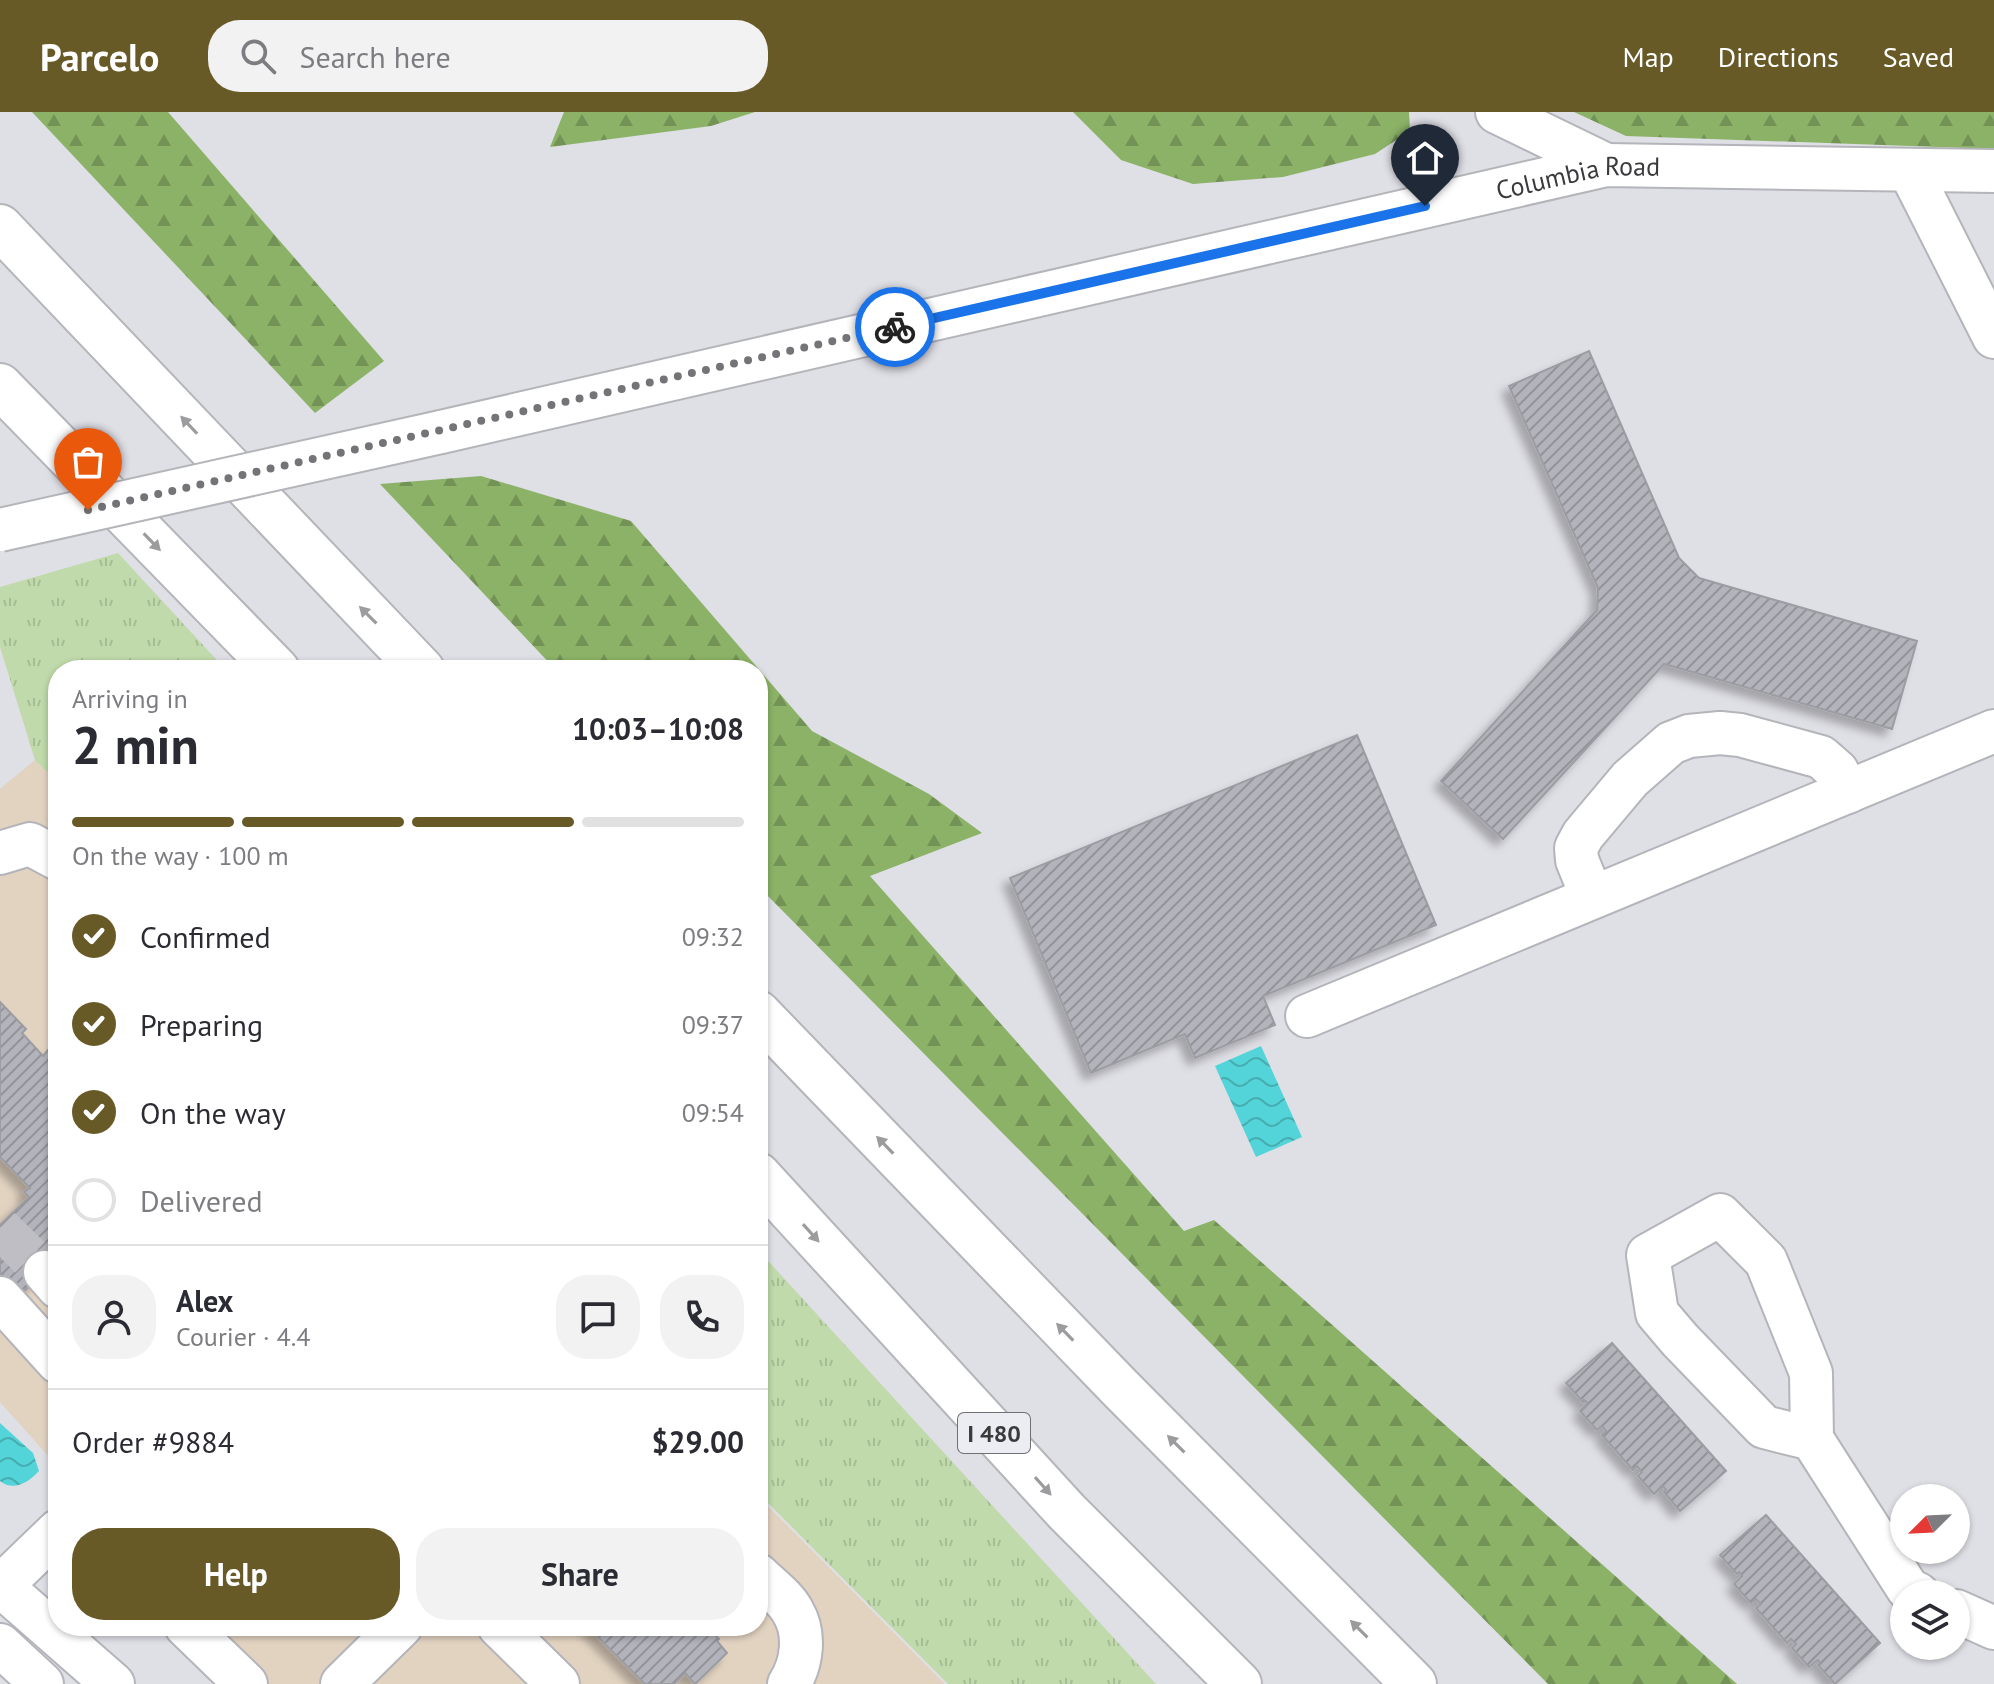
<!DOCTYPE html>
<meta charset="utf-8">
<style>
body{margin:0;font-family:"PT Sans",sans-serif;background:#f2f2f3;color:#2b2b33;height:100vh;display:flex;flex-direction:column;font-size:30px;white-space:nowrap}
*{box-sizing:border-box;margin:0}
p{font-size:26px;color:#7c7c81}
.icon{flex:none;width:44px;height:44px;fill:none;stroke:currentColor;stroke-width:2;stroke-linecap:round;stroke-linejoin:round}
.map{position:relative;flex:1;overflow:hidden}
.panel{position:absolute;left:48px;top:548px;width:720px;height:976px;display:flex;flex-direction:column;background:#fff;border-radius:32px;box-shadow:0 2px 6px #0004}
.panel>*{flex:none}
.needle{width:52px;rotate:246deg}
.buttons{position:absolute;left:1890px;top:1372px;display:grid;gap:16px}
.buttons a{display:grid;place-items:center;width:80px;height:80px;border-radius:50%;background:#fff;box-shadow:0 2px 6px #0004;font-size:40px}
.pin{position:absolute;display:grid;place-items:center;width:68px;height:68px;color:#fff;margin:-82px -34px;border-radius:50% 50% 50% 0;rotate:-45deg;box-shadow:0 0 8px #0007}
.pin .icon{rotate:45deg}
.courier{position:absolute;display:grid;place-items:center;width:80px;height:80px;margin:-40px;border:6px solid #1a73e8;border-radius:50%;background:#fff;color:#222;box-shadow:0 2px 10px #0007}
.head em{font-style:normal;font-weight:700}
.head div{display:flex;flex-direction:column-reverse}
.head{display:flex;align-items:center;justify-content:space-between;height:136px;padding:0 24px}
h1{font-size:52px;font-weight:700;line-height:60px}
.bar{display:grid;grid-template-columns:repeat(4,1fr);gap:12px 8px;align-content:center;height:96px;padding:0 24px}
.bar i{height:10px;border-radius:6px;background:#e1e1e2}
.bar .active{background:#675a27}
.bar p{grid-column:span 4}
.line{display:flex;align-items:center;gap:20px;padding:0 24px;border-top:2px solid #e1e1e2}
.line div{flex:1}
.round{display:grid;place-items:center;flex:none;width:84px;height:84px;border-radius:32px;background:#f2f2f3}
ol{padding:0 24px;list-style:none}
li{display:flex;align-items:center;gap:24px;height:88px}
li p{margin-inline-start:auto}
li .icon{padding:8px;border-radius:50%;background:#675a27;color:#fff;stroke-width:4}
li:last-child{color:#7c7c81}
li i{width:44px;height:44px;border:4px solid #e1e1e2;border-radius:50%}
.action{display:flex;gap:16px;margin-top:auto;padding:16px 24px}
.action a{flex:1;height:92px;border-radius:32px;background:#675a27;color:#fff;font-size:32px;font-weight:700;line-height:92px;text-align:center}
.action a+a{background:#f2f2f3;color:#2b2b33}
header{display:flex;align-items:center;gap:48px;box-sizing:border-box;height:112px;padding:0 40px;background:#675a27;color:#fff}
header strong{font-size:38px}
nav{display:flex;gap:44px;margin-inline-start:auto;font-size:28px}
.search{width:560px;height:72px;background:#f2f2f3;display:flex;align-items:center;gap:20px;box-sizing:border-box;padding:0 28px;border-radius:32px;color:#7c7c81;font-size:30px}
.map>svg:first-child{display:block}
.commercial{fill:#e2d3c1}
.grass{fill:url(#grass-tufts)}
.forest{fill:url(#forest-firs)}
.water{fill:url(#water-waves)}
.building{fill:url(#building-hatch);stroke:#9c9ca3;stroke-width:2;filter:url(#shadow)}
.lines{fill:none;stroke-linecap:round;stroke-linejoin:round}
.minor-tunnel{stroke:#bebec4;stroke-width:42;stroke-dasharray:42 21;stroke-linecap:butt}
.minor-casing{stroke:#b4b4bb;stroke-width:46}
.highway-casing{stroke:#b4b4bb;stroke-width:48}
.minor{stroke:#fff;stroke-width:42}
.highway{stroke:#fff;stroke-width:44}
.minor-bridge-casing{stroke:#b4b4bb;stroke-width:46;stroke-linecap:butt}
.minor-bridge{stroke:#fff;stroke-width:42}
.oneway{fill:#9c9c9e}
.done{stroke:#747478;stroke-width:8;stroke-dasharray:0 14.4}
.route{stroke:#1a73e8;stroke-width:10}
.labels{text-anchor:middle;dominant-baseline:central;stroke-width:7;stroke-linejoin:round;paint-order:stroke}
.shield{fill:#ececf3;stroke:#6f6f74;stroke-width:2}
.shield-label{font-size:24px;font-weight:bold;fill:#3a3a3d}
.street-label{font-size:26px;fill:#3a3a3d;stroke:#ececf3}
</style>
<header>
<strong>Parcelo</strong>
<div class="search"><svg class="icon" aria-label="search" viewBox="0 0 24 24"><circle cx="10" cy="10" r="6"/><path d="M15 15l6 6"/></svg>Search here</div>
<nav><a>Map</a><a>Directions</a><a>Saved</a></nav>
</header>
<div class="map">
<svg width="1994" height="1572" viewBox="0 0 1994 1572">
<defs>
<pattern id="grass-tufts" width="24" height="20" patternUnits="userSpaceOnUse" patternTransform="scale(2)"><rect width="24" height="20" fill="#c0daab"/><path d="M3 7l-1-3M5 7V3M7 7l1-3M15 17l-1-3M17 17v-4M19 17l1-3" fill="none" stroke="#a6bc94"/></pattern>
<pattern id="forest-firs" width="22" height="20" patternUnits="userSpaceOnUse" patternTransform="scale(2)"><rect width="22" height="20" fill="#8bb266"/><path d="M5 1l3.5 6h-7zM16 11l3.5 6h-7z" fill="#739255"/></pattern>
<pattern id="water-waves" width="16" height="10" patternUnits="userSpaceOnUse" patternTransform="scale(2)"><rect width="16" height="10" fill="#53d4d9"/><path d="M0 5q4-4 8 0t8 0" fill="none" stroke="#46adb1"/></pattern>
<pattern id="building-hatch" width="6" height="6" patternUnits="userSpaceOnUse" patternTransform="scale(2)"><rect width="6" height="6" fill="#b3b3bb"/><path d="M-1 1l2-2M0 6l6-6M5 7l2-2" fill="none" stroke="#939399"/></pattern>
<filter id="shadow"><feDropShadow dx="-7" dy="7" stdDeviation="4" flood-color="#0004"/></filter>
</defs>
<rect width="100%" height="100%" fill="#dfdfe6"/>
<g class="commercial">
<polygon points="35,648 58,671 58,1355 0,1290 0,677"/>
<polygon points="758,1384 945,1572 217,1572 158,1514 758,1514"/>
</g>
<g class="grass">
<polygon points="118,441 226,558 58,558 58,671 35,648 0,535 0,475"/>
<polygon points="758,1138 1156,1572 948,1572 758,1381"/>
</g>
<g class="forest">
<polygon points="32,0 168,0 384,249 315,301"/>
<polygon points="564,0 755,0 711,14 550,35"/>
<polygon points="1073,0 1409,0 1410,19 1375,42 1283,65 1193,72 1121,48"/>
<polygon points="1574,0 1994,0 1994,37 1626,24"/>
<polygon points="481,364 631,409 812,619 929,682 982,721 870,764 1184,1119 1214,1108 1737,1572 1548,1572 758,774 758,558 556,558 380,372"/>
</g>
<g class="water">
<polygon points="1261,934 1302,1025 1256,1045 1215,954"/>
<path d="M0,1311L33,1341L39,1359C29,1370 14,1380 0,1369Z"/>
</g>
<g class="building">
<polygon points="1589,239 1679,446 1699,466 1917,529 1892,617 1664,552 1503,727 1441,669 1597,498 1598,476 1509,274"/>
<polygon points="1357,623 1436,813 1263,884 1275,913 1195,946 1185,922 1091,961 1010,766"/>
<polygon points="0,890 26,917 22,921 43,944 48,938 58,948 58,1147 21,1182 0,1161 0,1113 29,1085 24,1080 30,1076 0,1045"/>
<polygon points="1612,1231 1726,1359 1680,1399 1664,1380 1666,1378 1663,1374 1654,1382 1638,1364 1642,1360 1637,1354 1633,1358 1602,1323 1606,1319 1602,1314 1597,1318 1580,1299 1588,1291 1584,1288 1583,1290 1566,1271"/>
<polygon points="1766,1403 1880,1531 1835,1572 1818,1553 1820,1551 1818,1548 1809,1555 1792,1536 1796,1532 1791,1527 1787,1531 1756,1496 1761,1492 1756,1487 1751,1491 1734,1472 1742,1464 1739,1460 1737,1462 1720,1443"/>
<polygon points="587,1514 707,1514 719,1527 717,1529 727,1541 695,1572 685,1561 674,1572 645,1572"/>
</g>
<g class="lines">
<polyline class="minor-tunnel" points="0,1116 45,1160"/>
<g class="minor-casing">
<g id="minor">
<polyline points="1497,0 1606,53"/>
<polyline points="1910,59 1994,225"/>
<path id="s1" d="M441,320L1606,53L1994,59"/>
<polyline points="0,741 30,732 58,747"/>
<polyline points="1592,785 1577,748 1576,736 1583,723 1630,667 1671,631 1689,624 1720,621 1740,623 1821,645 1837,659 1848,680"/>
<polyline points="1307,904 1994,619"/>
<polyline points="45,1160 58,1175"/>
<polyline points="0,1186 58,1250"/>
<polyline points="1812,1327 1764,1315 1680,1228 1657,1201 1648,1143 1720,1103 1766,1149 1811,1261 1812,1327 1908,1477 1918,1482"/>
<path d="M758,1463C769,1474 786,1486 793,1500C806,1522 802,1552 789,1572"/>
<polyline points="0,1473 113,1572"/>
<polyline points="0,1475 58,1419"/>
<polyline points="1956,1499 1994,1516"/>
<polyline points="186,1514 246,1572"/>
<polyline points="499,1514 558,1572"/>
<polyline points="0,1533 42,1572"/>
<polyline points="342,1572 401,1514"/>
</g>
</g>
<g class="highway-casing">
<g id="highway">
<polyline points="0,115 422,558"/>
<polyline points="0,274 277,558"/>
<polyline points="758,901 1120,1276 1414,1572"/>
<polyline points="758,1063 1067,1400 1239,1572"/>
</g>
</g>
<use href="#minor" class="minor"/>
<use href="#highway" class="highway"/>
<g class="minor-bridge-casing">
<polyline id="minor-bridge" points="0,418 441,320"/>
</g>
<use href="#minor-bridge" class="minor-bridge"/>
</g>
<defs><path id="oneway-solid" d="M-6-.8H1V-3.2L6.5 0L1 3.2V.8H-6Z" transform="scale(2)"/></defs>
<g class="oneway">
<use href="#oneway-solid" transform="translate(189 313) rotate(-133)"/>
<use href="#oneway-solid" transform="translate(152 430) rotate(46)"/>
<use href="#oneway-solid" transform="translate(368 503) rotate(-135)"/>
<use href="#oneway-solid" transform="translate(885 1033) rotate(-134)"/>
<use href="#oneway-solid" transform="translate(811 1121) rotate(48)"/>
<use href="#oneway-solid" transform="translate(1065 1220) rotate(-134)"/>
<use href="#oneway-solid" transform="translate(1176 1332) rotate(-135)"/>
<use href="#oneway-solid" transform="translate(1043 1374) rotate(48)"/>
<use href="#oneway-solid" transform="translate(1359 1517) rotate(-135)"/>
</g>
<g class="lines">
<polyline class="done" points="88,398 895,215"/>
<polyline class="route" points="895,215 1425,94"/>
</g>
<g class="labels">
<rect class="shield" x="958" y="1301" width="72" height="40" rx="6"/>
<g class="shield-label">
<text x="994" y="1321">I 480</text>
</g>
<g class="street-label">
<text stroke="none"><textPath href="#s1" startOffset="1166">Columbia Road</textPath></text>
</g>
</g>
</svg>
<div class="buttons">
<a><svg class="needle" viewBox="-14 -14 28 28"><path d="M0-13l5 13h-10z" fill="#e53935"/><path d="M0 13l5-13h-10z" fill="#7c7c81"/></svg></a>
<a><svg class="icon" aria-label="layers" viewBox="0 0 24 24"><path d="M12 4l9 5-9 5-9-5zM3 14l9 5 9-5"/></svg></a>
</div>
<div class="pin" style="left:88px;top:398px;background:#ea580c"><svg class="icon" aria-label="bag" viewBox="0 0 24 24"><path d="M5 8h14l-1 12H6zM9 8a3 3 0 0 1 6 0"/></svg></div>
<div class="pin" style="left:1425px;top:94px;background:#1f2937"><svg class="icon" aria-label="home" viewBox="0 0 24 24"><path d="M3 11l9-7 9 7M6 9v11h12V9"/></svg></div>
<div class="courier" style="left:895px;top:215px"><svg class="icon" aria-label="bike" viewBox="0 0 24 24"><circle cx="6" cy="16" r="4"/><circle cx="18" cy="16" r="4"/><path d="M6 16l4-8h5l3 8M10 8l3 8H6M13 5h3"/></svg></div>
<section class="panel">
<div class="head"><div><h1>2 min</h1><p>Arriving in</p></div><em>10:03–10:08</em></div>
<div class="bar"><i class="active"></i><i class="active"></i><i class="active"></i><i></i><p>On the way · 100 m</p></div>
<ol>
<li><svg class="icon" aria-label="check" viewBox="0 0 24 24"><path d="M5 12l5 5 9-10"/></svg>Confirmed<p>09:32</p></li>
<li><svg class="icon" aria-label="check" viewBox="0 0 24 24"><path d="M5 12l5 5 9-10"/></svg>Preparing<p>09:37</p></li>
<li><svg class="icon" aria-label="check" viewBox="0 0 24 24"><path d="M5 12l5 5 9-10"/></svg>On the way<p>09:54</p></li>
<li><i></i>Delivered</li>
</ol>
<div class="line" style="height:144px"><a class="round"><svg class="icon" aria-label="person" viewBox="0 0 24 24"><circle cx="12" cy="8" r="4"/><path d="M4 21q1-7 8-7t8 7"/></svg></a><div><b>Alex</b><p>Courier · 4.4</p></div><a class="round"><svg class="icon" aria-label="chat" viewBox="0 0 24 24"><path d="M4 5h16v11H9l-5 4z"/></svg></a><a class="round"><svg class="icon" aria-label="phone" viewBox="0 0 24 24"><path d="M5 4h4l2 5-3 2q2 4 5 5l2-3 5 2v4C11 20 4 13 5 4z"/></svg></a></div>
<div class="line" style="height:104px"><div>Order #9884</div><b>$29.00</b></div>
<div class="action"><a>Help</a><a>Share</a></div>
</section>
</div>
